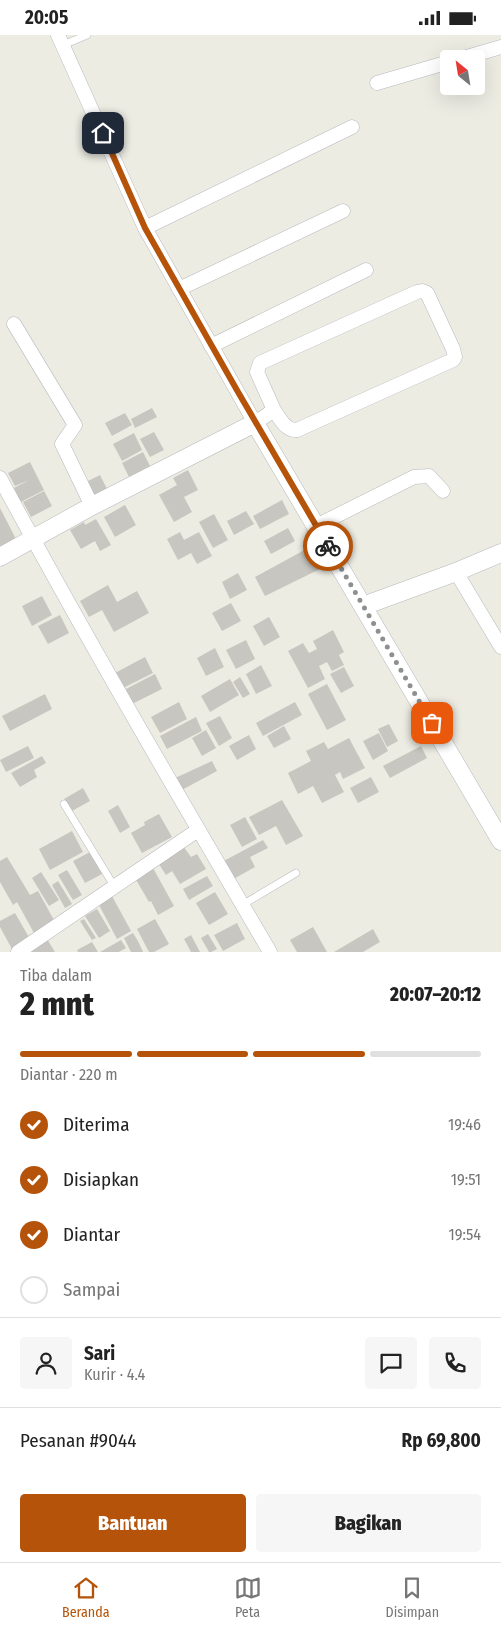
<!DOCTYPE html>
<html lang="id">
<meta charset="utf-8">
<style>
body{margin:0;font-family:"Fira Sans Condensed",sans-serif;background:#f6f6f6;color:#222;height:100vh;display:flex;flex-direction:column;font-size:19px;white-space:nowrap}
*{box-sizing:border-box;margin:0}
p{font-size:16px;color:#767676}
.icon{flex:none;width:28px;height:28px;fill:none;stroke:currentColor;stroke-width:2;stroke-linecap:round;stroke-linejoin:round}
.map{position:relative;height:917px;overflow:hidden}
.side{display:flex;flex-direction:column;background:#fff;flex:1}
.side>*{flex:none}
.needle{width:32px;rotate:330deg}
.buttons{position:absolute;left:440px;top:15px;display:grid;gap:10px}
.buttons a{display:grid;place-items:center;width:45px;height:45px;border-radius:5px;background:#fff;box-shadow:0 5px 20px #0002;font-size:25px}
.pin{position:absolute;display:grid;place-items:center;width:42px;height:42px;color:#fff;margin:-21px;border-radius:10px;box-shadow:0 2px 8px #0006}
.courier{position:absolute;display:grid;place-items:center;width:50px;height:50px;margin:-25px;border:4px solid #b45309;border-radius:50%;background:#fff;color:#222;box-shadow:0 1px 6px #0007}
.head em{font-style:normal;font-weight:800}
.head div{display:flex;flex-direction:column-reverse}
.head{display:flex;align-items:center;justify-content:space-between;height:85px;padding:0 20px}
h1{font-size:32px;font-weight:800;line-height:38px}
.bar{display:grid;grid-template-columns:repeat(4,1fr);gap:8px 5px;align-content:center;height:60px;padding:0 20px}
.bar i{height:6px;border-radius:4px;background:#e0e0e0}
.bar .selected{background:#b45309}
.bar p{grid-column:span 4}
.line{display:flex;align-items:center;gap:12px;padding:0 20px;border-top:1px solid #e0e0e0}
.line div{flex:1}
.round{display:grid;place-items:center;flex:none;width:52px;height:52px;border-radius:5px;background:#f6f6f6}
ol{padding:0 20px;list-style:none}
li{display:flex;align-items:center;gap:15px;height:55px}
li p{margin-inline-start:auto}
li .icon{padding:5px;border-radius:50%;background:#b45309;color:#fff;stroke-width:4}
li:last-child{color:#767676}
li i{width:28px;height:28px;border:2px solid #e0e0e0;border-radius:50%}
.button{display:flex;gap:10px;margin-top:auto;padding:10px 20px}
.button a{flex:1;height:58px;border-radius:5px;background:#b45309;color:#fff;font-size:20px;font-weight:800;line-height:58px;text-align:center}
.button a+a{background:#f6f6f6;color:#222}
.status{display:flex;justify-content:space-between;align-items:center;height:35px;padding:0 25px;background:#fff;direction:ltr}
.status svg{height:14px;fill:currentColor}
.dock{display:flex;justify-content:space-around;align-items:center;height:70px;border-top:1px solid #e0e0e0;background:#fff;font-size:14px;color:#767676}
.dock a{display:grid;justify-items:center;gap:2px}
.dock .selected{color:#b45309}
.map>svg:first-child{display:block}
.building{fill:#c8c6c0}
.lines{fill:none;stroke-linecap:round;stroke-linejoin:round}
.service-casing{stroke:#b6b9bd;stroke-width:8}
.minor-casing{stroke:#b6b9bd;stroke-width:15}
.tertiary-casing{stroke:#b6b9bd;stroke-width:19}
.service{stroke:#fff;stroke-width:7}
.minor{stroke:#fff;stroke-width:14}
.tertiary{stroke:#fff;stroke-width:18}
.done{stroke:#8e9090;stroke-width:5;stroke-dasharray:0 9}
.route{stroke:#b45309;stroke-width:6}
</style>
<div class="status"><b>20:05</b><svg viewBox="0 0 49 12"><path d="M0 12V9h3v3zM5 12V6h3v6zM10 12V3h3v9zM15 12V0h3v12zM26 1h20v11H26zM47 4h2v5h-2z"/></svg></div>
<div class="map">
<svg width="501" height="917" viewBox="0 0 501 917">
<rect width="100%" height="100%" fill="#edece3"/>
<g class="building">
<polygon points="152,373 157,382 135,393 131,384"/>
<polygon points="125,378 132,390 112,401 105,388"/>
<polygon points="154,397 164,415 150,422 140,404"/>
<polygon points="134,398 142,415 122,426 113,409"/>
<polygon points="143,417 150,431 129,442 122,428"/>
<polygon points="30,427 44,455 21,467 14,453 29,445 15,451 8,438"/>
<polygon points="188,435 198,455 184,462 192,477 174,487 159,460 177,450 173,443"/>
<polygon points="100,440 108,456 94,463 86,447"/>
<polygon points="44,456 52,471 31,482 23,467"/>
<polygon points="282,465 289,479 260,494 253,481"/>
<polygon points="125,470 136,490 115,502 104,482"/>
<polygon points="0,473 17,506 0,515"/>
<polygon points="246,476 254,489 234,500 227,486"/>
<polygon points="214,479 228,505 213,513 199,487"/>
<polygon points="96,484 111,510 100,516 95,506 81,514 70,495 84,487 85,490"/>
<polygon points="288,493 295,506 271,519 264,506"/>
<polygon points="180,497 184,505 199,497 212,521 197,529 191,518 178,525 167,504"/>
<polygon points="310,512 322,533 265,561 255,542"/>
<polygon points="238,538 247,555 230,564 222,547"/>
<polygon points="108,550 117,567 137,556 149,578 114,597 102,575 89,582 80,566"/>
<polygon points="42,561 52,580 32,591 22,571"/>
<polygon points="231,568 241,586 222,596 212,578"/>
<polygon points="60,580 69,598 48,609 38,591"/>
<polygon points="269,582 280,602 264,611 253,591"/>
<polygon points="333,595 344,617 339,620 344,630 332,636 327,627 319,631 325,644 308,653 288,616 303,608 309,618 317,614 313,606"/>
<polygon points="246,605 255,624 236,634 226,615"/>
<polygon points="215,613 224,632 206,641 197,623"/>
<polygon points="145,622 153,638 123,653 115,638"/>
<polygon points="261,630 272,651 256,659 246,639"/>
<polygon points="344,632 354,651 341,658 330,639"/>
<polygon points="155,639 162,654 132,669 124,655"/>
<polygon points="240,642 250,659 243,663 233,647"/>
<polygon points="230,644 239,660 210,677 201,661"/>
<polygon points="327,649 346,685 327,695 308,659"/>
<polygon points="45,659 52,674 10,696 2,681"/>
<polygon points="179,667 187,684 160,698 151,682"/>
<polygon points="295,667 302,680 263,701 256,688"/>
<polygon points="220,681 232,703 219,711 206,688"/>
<polygon points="196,682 202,696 167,714 160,701"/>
<polygon points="389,689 398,706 387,712 378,694"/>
<polygon points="284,691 291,704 274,713 267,701"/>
<polygon points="206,695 216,713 202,721 192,703"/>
<polygon points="379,698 388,716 373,725 363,706"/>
<polygon points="249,700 256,714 237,725 229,711"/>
<polygon points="349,703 365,733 343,744 340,737 335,740 344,757 322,768 313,751 298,759 288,738 311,726 306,716 324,707 328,714"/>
<polygon points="28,711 34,723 6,737 0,725"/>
<polygon points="421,711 427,723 390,743 383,731"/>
<polygon points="42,721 46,728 34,735 37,742 20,752 11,738"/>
<polygon points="212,726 217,736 180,756 173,744"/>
<polygon points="371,742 379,757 358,768 350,753"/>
<polygon points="83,753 90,766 72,776 64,764"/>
<polygon points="282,765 303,801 286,810 276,791 259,800 249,782"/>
<polygon points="118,770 130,792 120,798 108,776"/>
<polygon points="159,779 172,802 142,818 131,798 145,790 144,787"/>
<polygon points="245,782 257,804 242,812 230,790"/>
<polygon points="72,796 83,817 50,835 39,814"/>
<polygon points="263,805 268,813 250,822 255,832 230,846 220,828"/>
<polygon points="183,811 191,822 197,819 206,834 180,849 172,836 166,840 157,826"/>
<polygon points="90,817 102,839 85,848 73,826"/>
<polygon points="7,822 30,860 38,856 55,887 34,898 17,867 13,870 0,847 0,826"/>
<polygon points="153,833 174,871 158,880 151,866 149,867 135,843"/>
<polygon points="67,835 82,860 73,865 58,840"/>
<polygon points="41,837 59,865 49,871 32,843"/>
<polygon points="207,841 213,851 189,865 183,854"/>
<polygon points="58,846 72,869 65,873 52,850"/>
<polygon points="215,857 228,879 209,890 196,868"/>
<polygon points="112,861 131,896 117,904 98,868"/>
<polygon points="97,874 110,896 99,903 85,881"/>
<polygon points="15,878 30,904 12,914 0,892 0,886"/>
<polygon points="84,884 96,903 92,905 80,886"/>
<polygon points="155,884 169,909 154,917 149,917 137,894"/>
<polygon points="237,888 245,904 223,916 214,900"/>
<polygon points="313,892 327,917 297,917 290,905"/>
<polygon points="373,894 380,907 363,917 334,917"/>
<polygon points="133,898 138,906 143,917 131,917 124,903"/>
<polygon points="208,899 217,914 211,917 209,917 201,903"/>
<polygon points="191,900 200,917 191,917 184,904"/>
<polygon points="47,904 55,917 32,917 30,913"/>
<polygon points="121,905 126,913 119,917 100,917"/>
<polygon points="92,907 98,917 78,917 77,915"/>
</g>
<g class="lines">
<g class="service-casing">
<g id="service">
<polyline points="63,10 87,0"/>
<polyline points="64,769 114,851"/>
<polyline points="242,870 296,838"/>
</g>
</g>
<g class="minor-casing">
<g id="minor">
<path d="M58,0L145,193L255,388L274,375C280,384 286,396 297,395L453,325L455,322L453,314L427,258L422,256L417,257L260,328L257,337L274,375"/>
<polyline points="460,24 501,12"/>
<polyline points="377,48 449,27"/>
<polyline points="145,193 352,92"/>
<polyline points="179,254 343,176"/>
<polyline points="14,289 75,390 62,409 92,471"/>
<polyline points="211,311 366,235"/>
<path d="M0,443C86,603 178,760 270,917"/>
<polyline points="316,491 414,442 429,441 443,456"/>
<polyline points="456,537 501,612"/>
<polyline points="18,917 198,795"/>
</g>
</g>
<g class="tertiary-casing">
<g id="tertiary">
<polyline points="0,522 92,471 255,388 501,806"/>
<polyline points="363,571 456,537 501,518"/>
</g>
</g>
<use href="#service" class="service"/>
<use href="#minor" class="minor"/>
<use href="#tertiary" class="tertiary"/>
</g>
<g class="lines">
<polyline class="done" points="328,511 432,688"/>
<polyline class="route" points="103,98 145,193 238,357 328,511"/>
</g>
</svg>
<div class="buttons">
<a><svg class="needle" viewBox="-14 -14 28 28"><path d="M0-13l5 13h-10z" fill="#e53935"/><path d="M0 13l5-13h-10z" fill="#767676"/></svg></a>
</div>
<div class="pin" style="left:432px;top:688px;background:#ea580c"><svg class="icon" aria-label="bag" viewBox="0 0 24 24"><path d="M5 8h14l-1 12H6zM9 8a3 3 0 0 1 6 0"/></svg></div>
<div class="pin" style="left:103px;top:98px;background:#1f2937"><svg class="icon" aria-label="home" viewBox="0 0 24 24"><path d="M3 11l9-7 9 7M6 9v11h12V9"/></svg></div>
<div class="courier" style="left:328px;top:511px"><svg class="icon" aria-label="bike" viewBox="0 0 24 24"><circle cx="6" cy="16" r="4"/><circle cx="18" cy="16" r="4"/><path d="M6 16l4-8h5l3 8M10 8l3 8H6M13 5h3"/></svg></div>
</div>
<section class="side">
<div class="head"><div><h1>2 mnt</h1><p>Tiba dalam</p></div><em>20:07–20:12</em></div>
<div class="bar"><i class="selected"></i><i class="selected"></i><i class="selected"></i><i></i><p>Diantar · 220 m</p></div>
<ol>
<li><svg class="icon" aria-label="check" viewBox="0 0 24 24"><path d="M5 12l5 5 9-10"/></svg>Diterima<p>19:46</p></li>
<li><svg class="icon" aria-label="check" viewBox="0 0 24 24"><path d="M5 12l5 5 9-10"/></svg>Disiapkan<p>19:51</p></li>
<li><svg class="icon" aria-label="check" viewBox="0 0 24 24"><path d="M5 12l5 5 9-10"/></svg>Diantar<p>19:54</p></li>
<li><i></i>Sampai</li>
</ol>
<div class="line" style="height:90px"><a class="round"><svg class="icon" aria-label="person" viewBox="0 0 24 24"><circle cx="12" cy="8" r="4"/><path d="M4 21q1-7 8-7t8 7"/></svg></a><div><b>Sari</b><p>Kurir · 4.4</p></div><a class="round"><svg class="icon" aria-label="chat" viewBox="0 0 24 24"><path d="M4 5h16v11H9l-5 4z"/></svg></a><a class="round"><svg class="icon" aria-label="phone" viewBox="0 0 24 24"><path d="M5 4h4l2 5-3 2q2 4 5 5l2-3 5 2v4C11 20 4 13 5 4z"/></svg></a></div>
<div class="line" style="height:65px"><div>Pesanan #9044</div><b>Rp 69,800</b></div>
<div class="button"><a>Bantuan</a><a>Bagikan</a></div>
</section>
<nav class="dock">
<a class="selected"><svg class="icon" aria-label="home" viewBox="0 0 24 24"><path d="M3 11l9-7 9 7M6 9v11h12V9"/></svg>Beranda</a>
<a><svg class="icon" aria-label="map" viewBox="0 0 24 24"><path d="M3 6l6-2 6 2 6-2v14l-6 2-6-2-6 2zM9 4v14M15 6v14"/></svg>Peta</a>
<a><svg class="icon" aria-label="saved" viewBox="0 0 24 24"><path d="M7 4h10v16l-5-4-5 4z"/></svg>Disimpan</a>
</nav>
